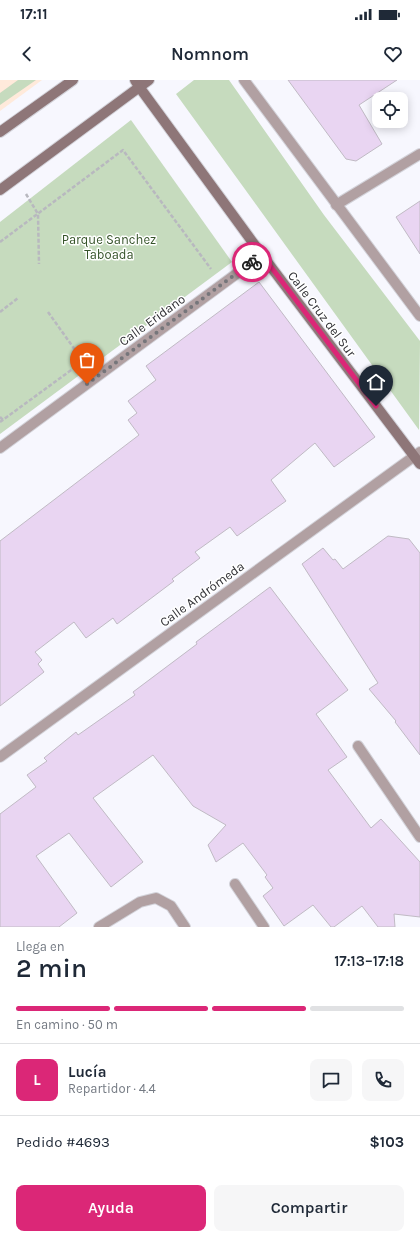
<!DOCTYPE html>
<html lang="es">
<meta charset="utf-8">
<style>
body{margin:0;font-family:Karla,sans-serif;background:#f6f6f7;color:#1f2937;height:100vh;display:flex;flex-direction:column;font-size:15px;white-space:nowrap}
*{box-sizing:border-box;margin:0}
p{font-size:13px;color:#747a83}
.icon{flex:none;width:22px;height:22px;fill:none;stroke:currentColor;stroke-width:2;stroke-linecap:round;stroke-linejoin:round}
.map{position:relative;height:847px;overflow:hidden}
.side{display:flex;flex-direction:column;background:#fff;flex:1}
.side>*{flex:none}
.controls{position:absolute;left:372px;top:12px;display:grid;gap:8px}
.controls a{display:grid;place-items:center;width:36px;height:36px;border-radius:8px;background:#fff;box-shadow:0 2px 10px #0003;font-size:20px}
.pin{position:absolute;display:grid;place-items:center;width:34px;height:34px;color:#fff;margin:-41px -17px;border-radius:50% 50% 50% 0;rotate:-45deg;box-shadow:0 0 4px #0007}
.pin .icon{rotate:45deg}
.courier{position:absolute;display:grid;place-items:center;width:40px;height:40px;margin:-20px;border:3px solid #db2777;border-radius:50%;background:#fff;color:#222;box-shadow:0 1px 5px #0007}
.headline em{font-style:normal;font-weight:600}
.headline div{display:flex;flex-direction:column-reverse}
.headline{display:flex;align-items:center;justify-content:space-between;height:68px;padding:0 16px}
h1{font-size:26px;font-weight:600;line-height:30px}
.bar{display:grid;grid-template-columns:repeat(4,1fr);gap:6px 4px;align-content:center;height:48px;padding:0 16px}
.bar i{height:5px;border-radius:3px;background:#e0e1e3}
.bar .selected{background:#db2777}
.bar p{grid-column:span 4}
.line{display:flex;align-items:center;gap:10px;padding:0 16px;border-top:1px solid #e0e1e3}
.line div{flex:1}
.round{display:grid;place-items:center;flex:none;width:42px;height:42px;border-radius:8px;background:#f6f6f7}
.cta{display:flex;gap:8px;margin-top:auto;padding:8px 16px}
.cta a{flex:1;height:46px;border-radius:8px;background:#db2777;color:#fff;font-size:16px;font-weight:600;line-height:46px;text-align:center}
.cta a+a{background:#f6f6f7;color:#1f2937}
.status{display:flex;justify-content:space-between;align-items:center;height:28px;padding:0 20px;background:#fff;direction:ltr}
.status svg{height:11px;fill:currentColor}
header{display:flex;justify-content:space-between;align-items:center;height:52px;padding:0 16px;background:#fff;font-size:18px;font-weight:600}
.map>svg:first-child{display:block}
.commercial{fill:#ffeadb}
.green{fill:#c6dbbe}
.building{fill:#e9d5f2;stroke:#c0bac4}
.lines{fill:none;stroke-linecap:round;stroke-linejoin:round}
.street-casing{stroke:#d3d3da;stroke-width:12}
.secondary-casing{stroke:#d3d3da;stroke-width:12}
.path{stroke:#b8b8bf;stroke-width:2.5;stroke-dasharray:4 2;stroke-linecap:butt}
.street{stroke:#b1a0a2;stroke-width:10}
.secondary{stroke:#8e7678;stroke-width:10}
.done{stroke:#76767b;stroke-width:4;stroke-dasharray:0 7.2}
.route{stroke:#db2777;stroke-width:5}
.labels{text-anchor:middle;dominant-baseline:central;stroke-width:3;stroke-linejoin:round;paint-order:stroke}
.park-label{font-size:13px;fill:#355329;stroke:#fff}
.street-label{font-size:13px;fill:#303035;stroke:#fff}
</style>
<div class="status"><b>17:11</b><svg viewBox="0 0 49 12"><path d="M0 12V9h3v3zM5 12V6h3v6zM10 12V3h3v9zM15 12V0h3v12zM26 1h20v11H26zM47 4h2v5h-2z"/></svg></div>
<header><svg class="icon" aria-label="back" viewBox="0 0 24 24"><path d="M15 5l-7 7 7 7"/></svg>Nomnom<svg class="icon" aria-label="heart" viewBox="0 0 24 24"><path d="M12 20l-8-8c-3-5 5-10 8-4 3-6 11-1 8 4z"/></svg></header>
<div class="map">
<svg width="420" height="847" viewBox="0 0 420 847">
<rect width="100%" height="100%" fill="#f7f7fe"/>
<polygon class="commercial" points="0,0 42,0 0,31"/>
<g class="green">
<polygon points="18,0 36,0 0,25 0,13"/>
<polygon points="194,0 229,0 324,135 420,261 419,350 176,14"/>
<polygon points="131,40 232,182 0,354 0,142"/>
</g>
<g class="building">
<polygon points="288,0 397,0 359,25 382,64 356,81 346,79"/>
<polygon points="420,121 420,174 396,137"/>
<polygon points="259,202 375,357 334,387 315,363 271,400 286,421 237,456 230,447 195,472 200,478 172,499 174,501 117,544 113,538 86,558 74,542 35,572 42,580 38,584 44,592 0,626 0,461 139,355 128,340 137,333 128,321 156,300 146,286"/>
<polygon points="388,456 409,459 420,473 420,675 395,642 396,641 369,609 378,603 302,484 323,468 333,480 335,479 343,489"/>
<polygon points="270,507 348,610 316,634 347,677 328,690 371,748 381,739 420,782 420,837 394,834 395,847 378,847 362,826 334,847 331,847 313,825 284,846 263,816 273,808 265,797 267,795 243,763 216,782 208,765 226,745 193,726 153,675 93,718 143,782 111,807 69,753 36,776 77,833 59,847 0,847 0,734 36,707 27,695 47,681 44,678 76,652 78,655 135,615 133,612 197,564 196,562"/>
</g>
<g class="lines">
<g class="street-casing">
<g id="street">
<polyline points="244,0 420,236"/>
<polyline points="336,125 420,74"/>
<polyline points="0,368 262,175"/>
<polyline points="358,666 420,757"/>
<polyline points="0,677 420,372"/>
<polyline points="235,804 264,847"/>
<polyline points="99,847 140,822 156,818 171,826 185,847"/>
</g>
</g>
<g class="secondary-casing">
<g id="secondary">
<polyline points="135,0 140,8 262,175 420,384"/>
<polyline points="0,52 73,0"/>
<polyline points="0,110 149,0"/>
</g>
</g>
<g class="path">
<polyline points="26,114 38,134 39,184"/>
<polyline points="0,162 123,70 211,189"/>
<polyline points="0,232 18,218"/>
<polyline points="48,232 83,281"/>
<polyline points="0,337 3,340"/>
<polyline points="0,342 100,269"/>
</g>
<use href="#street" class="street"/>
<use href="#secondary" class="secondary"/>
</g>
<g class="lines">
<polyline class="done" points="87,304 252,182"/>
<polyline class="route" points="252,182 262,175 376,326"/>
</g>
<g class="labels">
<g class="park-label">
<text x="109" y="159">Parque Sanchez<tspan x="109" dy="15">Taboada</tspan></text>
</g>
<g class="street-label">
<text transform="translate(322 234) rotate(53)">Calle Cruz del Sur</text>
<text transform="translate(152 240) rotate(-36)">Calle Eridano</text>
<text transform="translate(202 514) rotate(-36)">Calle Andrómeda</text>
</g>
</g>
</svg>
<div class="controls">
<a><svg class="icon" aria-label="locate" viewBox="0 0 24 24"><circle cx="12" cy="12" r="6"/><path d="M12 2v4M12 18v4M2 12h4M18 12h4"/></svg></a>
</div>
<div class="pin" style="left:87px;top:304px;background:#ea580c"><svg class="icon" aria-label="bag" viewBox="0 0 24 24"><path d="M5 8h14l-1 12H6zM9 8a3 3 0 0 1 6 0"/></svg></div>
<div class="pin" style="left:376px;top:326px;background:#1f2937"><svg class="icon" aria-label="home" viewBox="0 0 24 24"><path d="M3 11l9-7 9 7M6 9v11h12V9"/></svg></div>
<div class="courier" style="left:252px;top:182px"><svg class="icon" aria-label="bike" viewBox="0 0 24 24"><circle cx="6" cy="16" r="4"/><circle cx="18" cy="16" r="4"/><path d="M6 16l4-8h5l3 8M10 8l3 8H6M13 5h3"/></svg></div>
</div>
<section class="side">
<div class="headline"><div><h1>2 min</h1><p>Llega en</p></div><em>17:13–17:18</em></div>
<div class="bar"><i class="selected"></i><i class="selected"></i><i class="selected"></i><i></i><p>En camino · 50 m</p></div>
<div class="line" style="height:72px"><b class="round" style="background:#db2777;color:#fff">L</b><div><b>Lucía</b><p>Repartidor · 4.4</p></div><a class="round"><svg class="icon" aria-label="chat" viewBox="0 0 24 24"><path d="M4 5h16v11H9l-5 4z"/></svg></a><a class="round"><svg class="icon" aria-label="phone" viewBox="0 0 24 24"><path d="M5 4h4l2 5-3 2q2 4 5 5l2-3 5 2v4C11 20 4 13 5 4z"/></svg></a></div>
<div class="line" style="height:52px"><div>Pedido #4693</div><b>$103</b></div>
<div class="cta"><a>Ayuda</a><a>Compartir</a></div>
</section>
